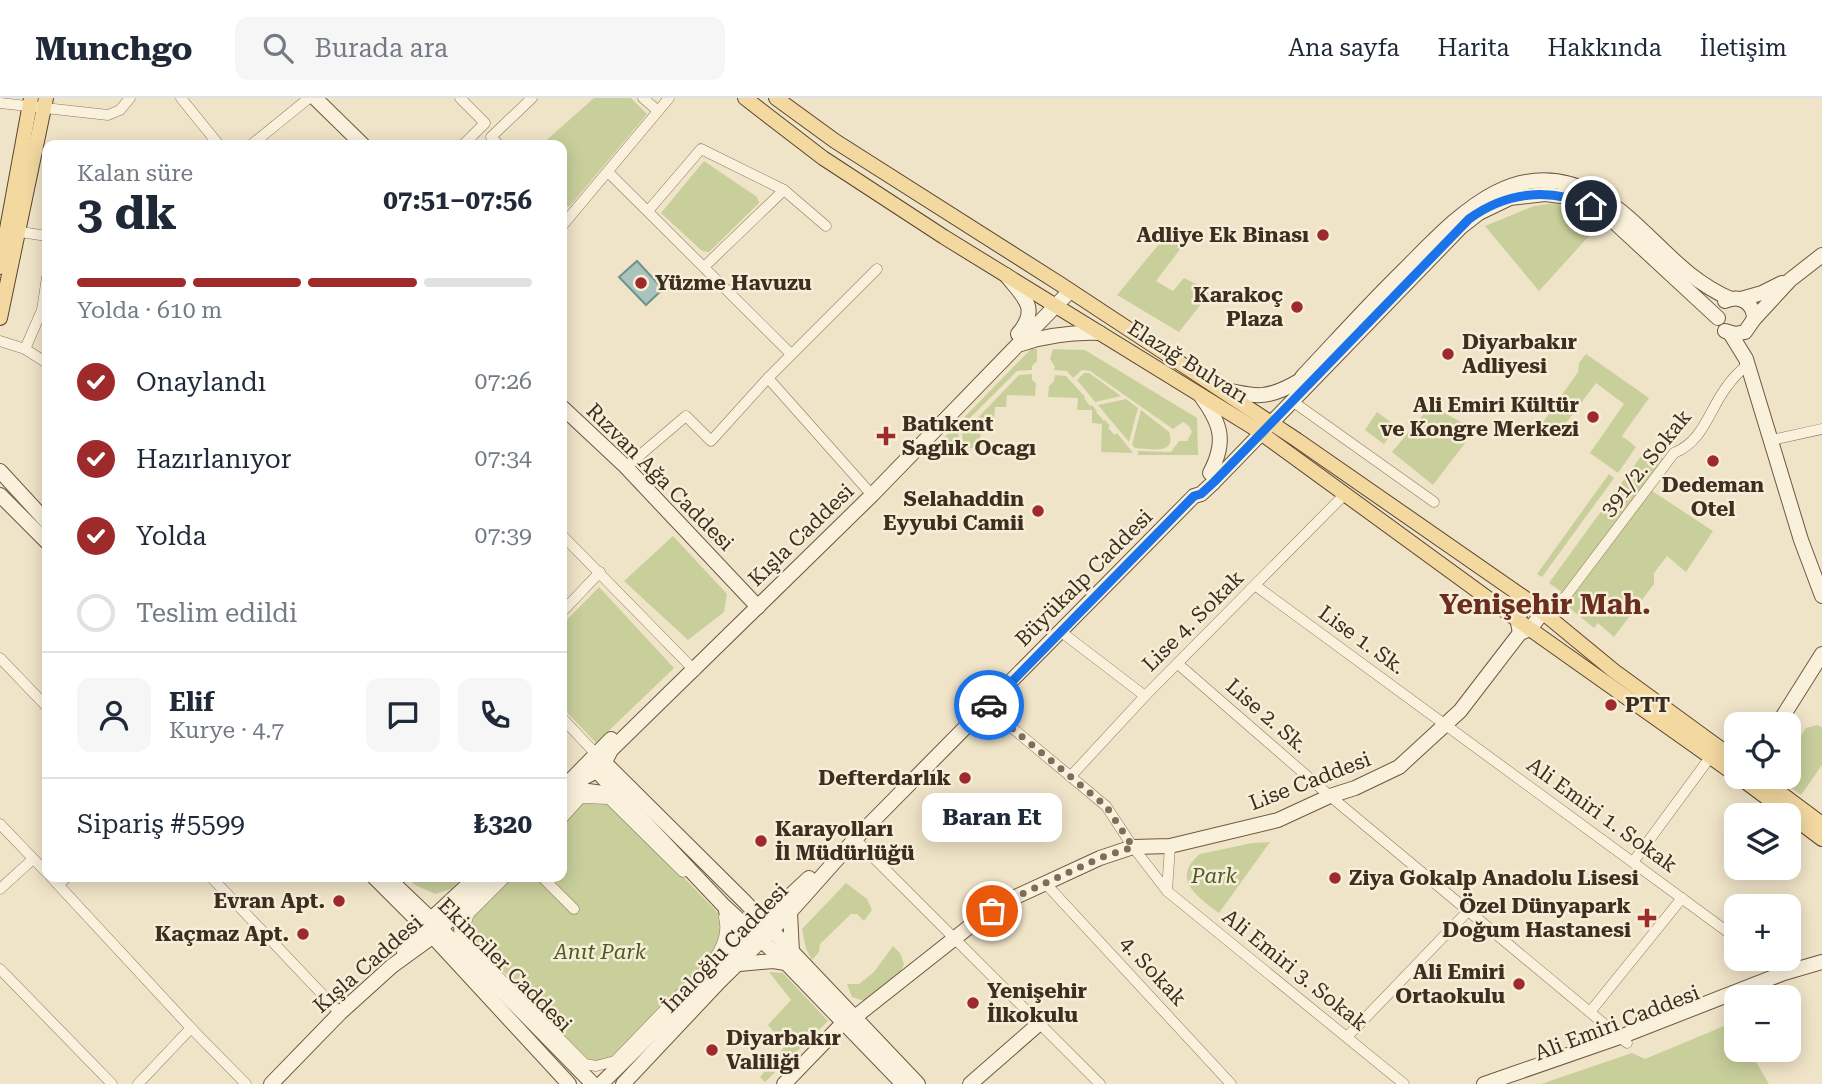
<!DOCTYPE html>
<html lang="tr">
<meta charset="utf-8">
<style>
body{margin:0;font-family:"Roboto Serif",serif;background:#f6f6f7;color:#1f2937;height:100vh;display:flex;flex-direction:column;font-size:26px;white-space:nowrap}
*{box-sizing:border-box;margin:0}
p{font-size:23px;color:#747a83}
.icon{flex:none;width:38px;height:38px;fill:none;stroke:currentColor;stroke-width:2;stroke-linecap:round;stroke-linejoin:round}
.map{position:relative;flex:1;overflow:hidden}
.sheet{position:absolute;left:42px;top:42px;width:525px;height:742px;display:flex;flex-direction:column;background:#fff;border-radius:14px;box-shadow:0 4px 18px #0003}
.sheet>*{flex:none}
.fabs{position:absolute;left:1724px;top:614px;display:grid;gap:14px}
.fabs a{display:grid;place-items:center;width:77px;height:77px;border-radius:14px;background:#fff;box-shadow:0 4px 18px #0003;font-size:35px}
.pin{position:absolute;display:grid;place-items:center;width:60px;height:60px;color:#fff;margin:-30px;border:4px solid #fff;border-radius:50%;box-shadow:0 2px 7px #0007}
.courier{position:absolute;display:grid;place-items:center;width:70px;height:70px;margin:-35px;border:5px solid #1a73e8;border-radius:50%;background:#fff;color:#222;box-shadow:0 2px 9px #0007}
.bubble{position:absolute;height:49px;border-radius:14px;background:#fff;box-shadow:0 4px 18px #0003;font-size:23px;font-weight:700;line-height:49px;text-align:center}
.head em{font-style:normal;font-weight:700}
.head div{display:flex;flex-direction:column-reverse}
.head{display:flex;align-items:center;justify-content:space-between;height:119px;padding:0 35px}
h1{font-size:46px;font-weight:700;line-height:52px}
.bar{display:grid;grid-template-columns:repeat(4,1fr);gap:10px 7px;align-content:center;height:84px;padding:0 35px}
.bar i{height:9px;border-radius:5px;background:#e0e1e3}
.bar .on{background:#9e2a2b}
.bar p{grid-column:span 4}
.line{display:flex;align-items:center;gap:18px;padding:0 35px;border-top:2px solid #e0e1e3}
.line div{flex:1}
.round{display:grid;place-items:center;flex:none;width:74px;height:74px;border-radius:14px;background:#f6f6f7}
ol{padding:0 35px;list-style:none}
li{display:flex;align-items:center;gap:21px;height:77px}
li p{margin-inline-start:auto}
li .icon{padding:7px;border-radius:50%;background:#9e2a2b;color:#fff;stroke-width:4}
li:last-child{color:#747a83}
li i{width:38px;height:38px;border:4px solid #e0e1e3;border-radius:50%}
header{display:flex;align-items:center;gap:42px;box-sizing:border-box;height:98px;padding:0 35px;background:#fff;border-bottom:2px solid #e0e1e3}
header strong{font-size:33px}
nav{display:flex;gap:38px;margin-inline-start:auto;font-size:24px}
.search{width:490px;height:63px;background:#f6f6f7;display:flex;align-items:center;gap:18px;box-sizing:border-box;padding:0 24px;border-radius:14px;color:#747a83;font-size:26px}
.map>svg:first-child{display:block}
.green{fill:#c9cf9b}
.water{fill:#a9c4bc;stroke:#6f938a;stroke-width:2}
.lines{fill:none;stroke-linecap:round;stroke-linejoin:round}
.street-casing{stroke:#8d765c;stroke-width:11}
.secondary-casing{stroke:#6f573f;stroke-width:16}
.primary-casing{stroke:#5b4430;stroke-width:16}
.street{stroke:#faf1dc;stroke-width:10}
.secondary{stroke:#faf1dc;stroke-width:14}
.primary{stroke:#f3d9a0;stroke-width:14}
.done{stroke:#7c6e5b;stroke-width:7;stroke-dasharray:0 12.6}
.route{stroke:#1a73e8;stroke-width:9}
.poi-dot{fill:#9e2a2b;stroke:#f7eed8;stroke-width:2.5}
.labels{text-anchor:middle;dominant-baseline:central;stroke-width:5;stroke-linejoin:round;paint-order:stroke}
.poi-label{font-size:21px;font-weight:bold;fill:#3d2e20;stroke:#f7eed8;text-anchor:end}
.street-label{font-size:21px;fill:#3d2e20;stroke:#f7eed8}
.park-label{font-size:21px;font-style:italic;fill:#4d5a26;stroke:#f7eed8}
.district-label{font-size:28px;font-weight:bold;fill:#6b2e1e;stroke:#f7eed8}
</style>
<header>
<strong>Munchgo</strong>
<div class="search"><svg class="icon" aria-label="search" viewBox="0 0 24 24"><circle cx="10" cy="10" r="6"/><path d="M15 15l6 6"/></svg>Burada ara</div>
<nav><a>Ana sayfa</a><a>Harita</a><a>Hakkında</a><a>İletişim</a></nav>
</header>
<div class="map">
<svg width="1822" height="986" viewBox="0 0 1822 986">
<rect width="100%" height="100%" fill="#f0e4c8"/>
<g class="green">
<polygon points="594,0 631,0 647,16 569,109 562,104 562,47 541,47"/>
<polygon points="704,63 757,99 759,105 709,154 702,153 661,115"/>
<polygon points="1555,105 1578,112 1600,126 1539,193 1485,128 1534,108"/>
<polygon points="1169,134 1184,146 1156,183 1173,193 1184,180 1200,188 1209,196 1179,234 1117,197"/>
<polygon points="1031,251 1037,251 1037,263 1032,268 1032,272 1017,273 959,331 958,350 941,348 941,343"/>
<polygon points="1053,251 1085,252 1197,320 1198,357 1138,357 1138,353 1171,354 1179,343 1187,343 1192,334 1189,328 1183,324 1173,331 1090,273 1082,272 1073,280 1067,273 1054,272 1055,269 1050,261"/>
<polygon points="1586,256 1649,300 1622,338 1636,349 1618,375 1590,355 1624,306 1596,285 1554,341 1539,330 1578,274 1579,265"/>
<polygon points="1084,275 1089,275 1121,298 1095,304 1077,282"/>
<polygon points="1032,276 1032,282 1036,285 1035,298 1007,297 1006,309 995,309 994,322 981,322 980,351 963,349 962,333 965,329 968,330 1019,277"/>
<polygon points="1055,277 1066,278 1085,299 1084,300 1090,308 1092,307 1097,313 1096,314 1104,323 1105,322 1110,328 1108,330 1115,337 1117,335 1133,355 1101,354 1102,326 1092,325 1092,312 1077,312 1078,300 1048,299 1049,288 1054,283"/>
<polygon points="1126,301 1138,310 1129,344 1098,307"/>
<polygon points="1431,307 1475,332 1433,387 1392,354"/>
<path d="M1141,312L1169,334C1177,357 1151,351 1135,350L1132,347Z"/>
<polygon points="1377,314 1397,329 1384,346 1365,332"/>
<polygon points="1647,350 1663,361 1563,495 1549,485"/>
<polygon points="1609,376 1614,380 1542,479 1537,476"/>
<polygon points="1652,393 1713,433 1686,474 1667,458 1654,475 1654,486 1614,539 1598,525 1594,530 1566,507"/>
<polygon points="673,438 727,496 724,514 688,542 624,483"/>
<polygon points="599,489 674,570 596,645 562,609 562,527"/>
<polygon points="1817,627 1822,629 1822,667 1801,697 1779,681 1788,679 1789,657 1806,630"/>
<path d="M585,702L611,704L721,818L723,834L719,851L613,960L600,966L584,960L469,837C468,812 492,796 509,779H562V725Z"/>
<path d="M1270,744L1219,815C1198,799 1170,781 1200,756L1252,745Z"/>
<polygon points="407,779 463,779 451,791 435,796 415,787"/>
<polygon points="846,785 867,801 872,812 864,823 857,816 851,816 820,846 819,854 812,862 806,851 802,831"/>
<polygon points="893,848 900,855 904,866 898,880 864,903 852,899 847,886 859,886 874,874"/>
<polygon points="769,874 783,875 828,923 765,984 760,979 785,948 768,927 791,902"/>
<polygon points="1736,923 1736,952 1749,952 1769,986 1541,986 1632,955 1645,961"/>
</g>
<polygon class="water" points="637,163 663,191 646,207 619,179"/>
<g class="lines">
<g class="street-casing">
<g id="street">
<polyline points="181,0 219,47"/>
<polyline points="460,0 485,25 463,47"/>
<polyline points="643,0 658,13"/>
<polyline points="0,5 108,17 120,12 130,0"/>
<polyline points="251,47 309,0"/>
<polyline points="499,47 491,39 532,0"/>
<polyline points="608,74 791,256"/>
<polyline points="648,113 701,51 784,92"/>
<polyline points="562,128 669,0"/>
<polyline points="14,133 47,138"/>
<polyline points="705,168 784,92 826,128"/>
<polyline points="0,243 25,251 47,265"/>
<polyline points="25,251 42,212 47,179"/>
<polyline points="1292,303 1434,404"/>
<polyline points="1772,342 1822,331"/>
<polyline points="626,369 686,318 711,343 768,280"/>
<polyline points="872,397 768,280 877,171"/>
<polyline points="562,437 695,573"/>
<polyline points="1256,488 1736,840"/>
<polyline points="562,514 600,474"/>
<path d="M1543,514L1566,498L1674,355C1704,343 1709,311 1728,287C1733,280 1740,273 1747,267"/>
<polyline points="1060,533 1145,598"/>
<polyline points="0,560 47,609"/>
<polyline points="1178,566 1330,698 1627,945"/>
<polyline points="987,609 1106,708 1133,749 1167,793 1404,986"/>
<polyline points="562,620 596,656"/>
<polyline points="1070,679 1145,598 1345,396"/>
<polyline points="562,721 581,700 609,701 683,774"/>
<polyline points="0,726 47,775"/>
<polyline points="855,741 1100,986"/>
<polyline points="1633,764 1711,658"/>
<polyline points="51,779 191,930 246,986"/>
<polyline points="211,779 340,915"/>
<polyline points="506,779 469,816 466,825 466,837 472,849 498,878 585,966 596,968 615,963 667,909"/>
<polyline points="542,779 574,811"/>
<polyline points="59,786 67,779"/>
<polyline points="1046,786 1231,986"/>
<polyline points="0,791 33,761"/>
<polyline points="1167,793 1170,748"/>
<polyline points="1765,861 1784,875"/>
<polyline points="0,871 112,986"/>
<path d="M672,904C694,881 733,854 724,819"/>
<polyline points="1590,914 1682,800"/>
<polyline points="1347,939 1468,813"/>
<polyline points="138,986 191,930"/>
</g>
</g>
<g class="secondary-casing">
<g id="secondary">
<polyline points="315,0 363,47"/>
<path d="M1006,177C1024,200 1040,210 1018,236"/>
<polyline points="1741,201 1762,195 1782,185"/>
<path d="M1725,203C1740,196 1754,205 1754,221"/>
<polyline points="1725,233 1735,236 1745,234 1754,221 1790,182 1822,157"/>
<polyline points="1730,235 1746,261 1801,442 1822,498"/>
<path d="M1021,246C1048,237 1071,234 1100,235"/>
<path d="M1302,279C1336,243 1369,206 1405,171C1457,119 1515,52 1597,97C1647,125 1673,176 1731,201"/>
<path d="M1221,291C1255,299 1267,302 1299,283"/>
<path d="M1200,297C1221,325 1227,343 1210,375"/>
<polyline points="562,309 626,369 758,509"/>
<polyline points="0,373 47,424"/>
<polyline points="0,397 47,444"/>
<polyline points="1529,503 1517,520 1520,535 1530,531 1543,514"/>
<polyline points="1778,626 1822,556"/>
<polyline points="599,659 745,804 918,986"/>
<polyline points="591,667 724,808 786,865 903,986"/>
<polyline points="562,691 611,641"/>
<polyline points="576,694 588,693 619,697"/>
<polyline points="562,709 576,694 583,680 597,673 605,664 611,652 872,397 1070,193"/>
<polyline points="374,779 424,829 569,986"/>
<polyline points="387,779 431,821 593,986"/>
<polyline points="462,809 461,841 466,856"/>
<polyline points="726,813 733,832 727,857"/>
<polyline points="790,814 792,855"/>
<polyline points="404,854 431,821 476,779"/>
<polyline points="739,866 773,863 786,865"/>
<polyline points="855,919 974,825 1011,801 1100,760 1133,749 1170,748 1278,722 1330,698 1355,690 1399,669 1460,613 1520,535"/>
<polyline points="271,986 340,915 392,868 432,839 493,779"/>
<polyline points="601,986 726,862 752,833 809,780"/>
<polyline points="623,986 719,884 790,814 855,741 1194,398 1201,396 1214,384 1461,129 1479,115 1510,100 1545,96 1569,99 1591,108 1611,121 1718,220"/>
<polyline points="784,986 843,925"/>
<polyline points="970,986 1041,924"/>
<polyline points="1484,986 1620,939 1784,875 1822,864"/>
</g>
</g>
<g class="primary-casing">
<g id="primary">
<polyline points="745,0 823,60 944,139 1254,330 1530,531 1736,677"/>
<polyline points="776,0 835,43 1060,186 1297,342 1529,503 1614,573 1736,662"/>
<polyline points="0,169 31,0"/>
<polyline points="0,220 46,0"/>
<polyline points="1739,679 1822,741"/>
<polyline points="1759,679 1822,726"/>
</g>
</g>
<use href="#street" class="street"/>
<use href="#secondary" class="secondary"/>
<use href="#primary" class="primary"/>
</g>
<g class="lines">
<polyline class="done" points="989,607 986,609 1106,708 1133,749 1100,760 1011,801 992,813"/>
<path class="route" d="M989,607L1194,398L1201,396L1214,384L1469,121C1506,94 1549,89 1591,108"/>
</g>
<g class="poi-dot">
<circle cx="1323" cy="137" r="7"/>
<circle cx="641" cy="185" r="7"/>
<circle cx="1297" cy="209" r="7"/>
<circle cx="1448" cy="256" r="7"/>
<circle cx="1593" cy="319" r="7"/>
<path d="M882.5 327.5h7v7h7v7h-7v7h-7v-7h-7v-7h7z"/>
<circle cx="1713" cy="363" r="7"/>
<circle cx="1038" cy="413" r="7"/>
<circle cx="1611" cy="607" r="7"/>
<circle cx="965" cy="680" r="7"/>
<circle cx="761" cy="743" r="7"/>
<circle cx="1335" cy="780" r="7"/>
<circle cx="339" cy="803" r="7"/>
<path d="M1643.5 809.5h7v7h7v7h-7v7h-7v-7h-7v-7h7z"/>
<circle cx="303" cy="836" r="7"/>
<circle cx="1519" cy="886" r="7"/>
<circle cx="973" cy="905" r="7"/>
<circle cx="712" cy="952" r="7"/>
</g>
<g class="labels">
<g class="poi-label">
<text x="1309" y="137">Adliye Ek Binası</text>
<text x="655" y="185" text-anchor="start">Yüzme Havuzu</text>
<text x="1283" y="197">Karakoç<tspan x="1283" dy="24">Plaza</tspan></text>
<text x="1462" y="244" text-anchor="start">Diyarbakır<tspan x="1462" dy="24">Adliyesi</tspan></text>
<text x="1579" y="307">Ali Emiri Kültür<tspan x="1579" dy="24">ve Kongre Merkezi</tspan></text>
<text x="902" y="326" text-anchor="start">Batıkent<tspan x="902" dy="24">Saglık Ocagı</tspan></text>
<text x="1713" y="387" text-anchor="middle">Dedeman<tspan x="1713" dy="24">Otel</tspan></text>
<text x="1024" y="401">Selahaddin<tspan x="1024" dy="24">Eyyubi Camii</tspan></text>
<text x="1625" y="607" text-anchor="start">PTT</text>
<text x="951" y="680">Defterdarlık</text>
<text x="775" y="731" text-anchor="start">Karayolları<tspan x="775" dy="24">İl Müdürlüğü</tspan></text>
<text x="1349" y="780" text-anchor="start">Ziya Gokalp Anadolu Lisesi</text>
<text x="325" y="803">Evran Apt.</text>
<text x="1631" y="808">Özel Dünyapark<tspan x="1631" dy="24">Doğum Hastanesi</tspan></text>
<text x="289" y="836">Kaçmaz Apt.</text>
<text x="1505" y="874">Ali Emiri<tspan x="1505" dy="24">Ortaokulu</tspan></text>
<text x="987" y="893" text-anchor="start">Yenişehir<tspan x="987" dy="24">İlkokulu</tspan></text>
<text x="726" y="940" text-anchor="start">Diyarbakır<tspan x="726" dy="24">Valiliği</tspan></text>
</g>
<g class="street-label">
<text transform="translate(1188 264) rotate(32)">Elazığ Bulvarı</text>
<text transform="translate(1646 365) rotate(-51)">391/2. Sokak</text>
<text transform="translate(660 379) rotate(45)">Rızvan Ağa Caddesi</text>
<text transform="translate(801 437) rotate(-44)">Kışla Caddesi</text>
<text transform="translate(1084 480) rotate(-45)">Büyükalp Caddesi</text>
<text transform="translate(1193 523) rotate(-45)">Lise 4. Sokak</text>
<text transform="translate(1362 542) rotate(36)">Lise 1. Sk.</text>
<text transform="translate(1267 618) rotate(41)">Lise 2. Sk.</text>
<text transform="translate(1310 683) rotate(-21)">Lise Caddesi</text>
<text transform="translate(1602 717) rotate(36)">Ali Emiri 1. Sokak</text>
<text transform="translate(725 850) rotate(-46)">İnaloğlu Caddesi</text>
<text transform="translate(368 866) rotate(-41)">Kışla Caddesi</text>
<text transform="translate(505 867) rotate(45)">Ekinciler Caddesi</text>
<text transform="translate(1295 872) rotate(39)">Ali Emiri 3. Sokak</text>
<text transform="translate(1153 873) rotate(47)">4. Sokak</text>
<text transform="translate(1617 925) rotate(-21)">Ali Emiri Caddesi</text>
</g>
<g class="park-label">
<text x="1214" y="778">Park</text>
<text x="600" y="854">Anıt Park</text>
</g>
<g class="district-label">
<text x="1545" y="506">Yenişehir Mah.</text>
</g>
</g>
</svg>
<div class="fabs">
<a><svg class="icon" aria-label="locate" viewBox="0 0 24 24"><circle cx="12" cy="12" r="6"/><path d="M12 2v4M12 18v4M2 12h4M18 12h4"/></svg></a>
<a><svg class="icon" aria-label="layers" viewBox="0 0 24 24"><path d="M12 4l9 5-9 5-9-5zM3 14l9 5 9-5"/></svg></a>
<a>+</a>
<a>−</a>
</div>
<div class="pin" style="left:992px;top:813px;background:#ea580c"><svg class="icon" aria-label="bag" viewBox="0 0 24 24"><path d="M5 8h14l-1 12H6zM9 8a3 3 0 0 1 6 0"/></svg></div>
<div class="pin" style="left:1591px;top:108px;background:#1f2937"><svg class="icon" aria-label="home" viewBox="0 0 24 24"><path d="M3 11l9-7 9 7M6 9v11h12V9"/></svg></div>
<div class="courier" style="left:989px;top:607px"><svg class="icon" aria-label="car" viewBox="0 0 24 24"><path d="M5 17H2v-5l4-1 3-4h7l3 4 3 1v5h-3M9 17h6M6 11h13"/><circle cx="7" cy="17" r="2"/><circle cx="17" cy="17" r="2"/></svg></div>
<div class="bubble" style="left:922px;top:695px;width:140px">Baran Et</div>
<section class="sheet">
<div class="head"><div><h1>3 dk</h1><p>Kalan süre</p></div><em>07:51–07:56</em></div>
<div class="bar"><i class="on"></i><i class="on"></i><i class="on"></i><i></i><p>Yolda · 610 m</p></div>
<ol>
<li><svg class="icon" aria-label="check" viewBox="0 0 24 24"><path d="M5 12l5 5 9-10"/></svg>Onaylandı<p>07:26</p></li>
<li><svg class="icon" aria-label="check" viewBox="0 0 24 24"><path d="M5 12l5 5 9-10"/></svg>Hazırlanıyor<p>07:34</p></li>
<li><svg class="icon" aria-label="check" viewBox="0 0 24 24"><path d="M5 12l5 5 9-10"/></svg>Yolda<p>07:39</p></li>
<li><i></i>Teslim edildi</li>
</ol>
<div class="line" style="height:126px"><a class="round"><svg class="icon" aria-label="person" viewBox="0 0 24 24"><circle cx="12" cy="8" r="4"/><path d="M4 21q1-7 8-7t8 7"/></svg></a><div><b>Elif</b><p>Kurye · 4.7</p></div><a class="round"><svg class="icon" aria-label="chat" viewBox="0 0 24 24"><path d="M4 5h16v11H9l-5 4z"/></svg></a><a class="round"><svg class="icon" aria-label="phone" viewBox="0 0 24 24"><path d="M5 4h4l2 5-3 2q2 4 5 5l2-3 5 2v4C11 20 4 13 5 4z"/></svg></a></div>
<div class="line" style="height:91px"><div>Sipariş #5599</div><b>₺320</b></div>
</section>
</div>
